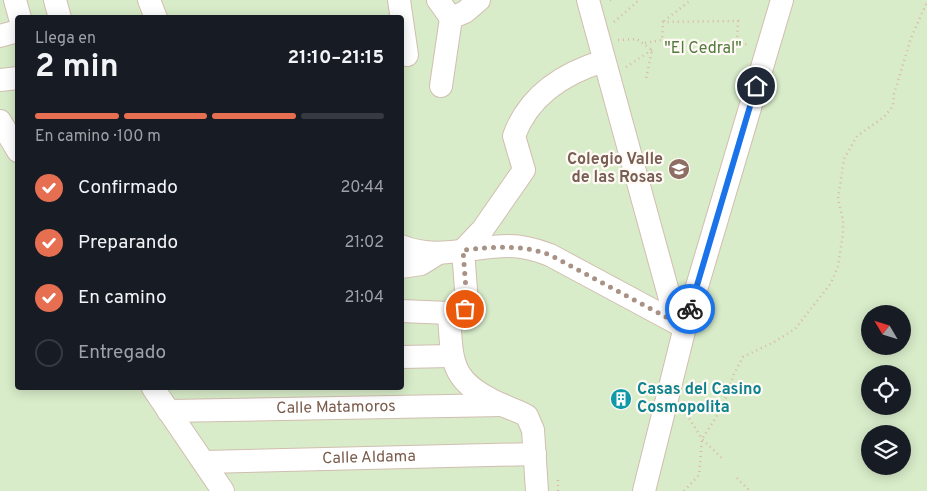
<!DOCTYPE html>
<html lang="es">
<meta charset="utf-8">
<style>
body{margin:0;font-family:Overpass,sans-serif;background:#20242c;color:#f1f3f6;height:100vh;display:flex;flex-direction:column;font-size:19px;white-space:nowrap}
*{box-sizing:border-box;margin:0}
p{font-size:16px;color:#9ea1a6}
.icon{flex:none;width:28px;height:28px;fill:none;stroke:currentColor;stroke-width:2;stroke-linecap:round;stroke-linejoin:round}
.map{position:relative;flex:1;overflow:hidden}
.details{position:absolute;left:15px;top:15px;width:389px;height:375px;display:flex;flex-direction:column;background:#171b24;border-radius:5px;box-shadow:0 2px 12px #0003}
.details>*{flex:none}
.needle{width:32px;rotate:308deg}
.buttons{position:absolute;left:861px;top:305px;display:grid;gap:10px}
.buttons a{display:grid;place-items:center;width:50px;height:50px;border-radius:50%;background:#171b24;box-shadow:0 2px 12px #0003;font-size:25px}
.pin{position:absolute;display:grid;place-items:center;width:42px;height:42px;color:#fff;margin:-21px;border:2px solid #fff;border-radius:50%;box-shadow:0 1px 5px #0007}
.courier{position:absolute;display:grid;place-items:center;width:50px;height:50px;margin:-25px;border:4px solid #1a73e8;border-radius:50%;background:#fff;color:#222;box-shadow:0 1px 6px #0007}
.head em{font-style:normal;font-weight:700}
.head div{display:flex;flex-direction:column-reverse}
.head{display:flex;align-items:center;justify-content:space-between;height:85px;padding:0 20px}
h1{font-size:32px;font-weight:700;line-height:38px}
.bar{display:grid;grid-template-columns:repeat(4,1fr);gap:8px 5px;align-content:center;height:60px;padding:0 20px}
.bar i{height:6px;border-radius:4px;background:#363941}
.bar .selected{background:#e76f51}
.bar p{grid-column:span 4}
ol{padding:0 20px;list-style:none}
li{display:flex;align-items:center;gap:15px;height:55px}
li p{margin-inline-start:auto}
li .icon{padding:5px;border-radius:50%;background:#e76f51;color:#fff;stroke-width:4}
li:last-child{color:#9ea1a6}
li i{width:28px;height:28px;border:2px solid #363941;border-radius:50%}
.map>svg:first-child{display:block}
.green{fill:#d8ecc9;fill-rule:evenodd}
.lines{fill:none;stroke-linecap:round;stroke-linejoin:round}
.minor-casing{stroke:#d1beb0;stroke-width:24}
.path{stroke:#d9b8a5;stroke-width:2.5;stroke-dasharray:1 4;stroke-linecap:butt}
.minor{stroke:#fff;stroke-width:22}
.done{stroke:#a89285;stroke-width:5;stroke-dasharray:0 9}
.route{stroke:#1a73e8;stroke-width:6}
.labels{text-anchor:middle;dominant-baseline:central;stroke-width:4.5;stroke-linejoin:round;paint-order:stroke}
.park-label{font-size:16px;fill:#537a41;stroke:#fffaf3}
.education-label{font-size:16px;font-weight:bold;fill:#785e54;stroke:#fffaf3;text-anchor:end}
.culture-label{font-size:16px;font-weight:bold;fill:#0d838f;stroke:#fffaf3;text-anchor:start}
.street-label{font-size:16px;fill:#7a5c4d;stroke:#fffaf3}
</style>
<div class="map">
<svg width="927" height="491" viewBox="0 0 927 491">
<rect width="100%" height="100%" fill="#fdf6ec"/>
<path class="green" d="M0,0H927V491H0ZM18,18H401V388H18ZM870,314H902V346H870ZM870,374H902V406H870ZM870,434H902V466H870Z"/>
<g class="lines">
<g class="minor-casing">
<g id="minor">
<polyline points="15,0 20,18"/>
<polyline points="55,0 60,18"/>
<polyline points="149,0 156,18"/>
<polyline points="399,0 407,55"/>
<polyline points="438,0 451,18"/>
<polyline points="588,0 676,321"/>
<polyline points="451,18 465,12 479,0"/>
<polyline points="0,36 18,31"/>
<polyline points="0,80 18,78"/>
<polyline points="441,86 451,18"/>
<polyline points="0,121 18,151"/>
<path d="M401,246C437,261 472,246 509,246C524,246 537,250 550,255L684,327"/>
<polyline points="401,267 421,264 437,254"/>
<path d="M401,311L449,313L465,309L467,303L463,250L483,229L524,170L514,136C529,95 564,73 604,61"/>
<path d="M449,313C452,365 450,381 502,405C511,409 519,411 527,416L533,430L537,491"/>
<polyline points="401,357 452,356"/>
<polyline points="153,388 223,491"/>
<path id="s1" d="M168,411L503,405"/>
<path id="s2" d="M204,462L535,454"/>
<polyline points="644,491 685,327 782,0"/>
</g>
</g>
<g class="path">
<polyline points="610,0 614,0"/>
<polyline points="664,21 691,0"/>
<polyline points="614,22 639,0"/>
<polyline points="618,40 637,39 652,50 646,79"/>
<polyline points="645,43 662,40 663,22 738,21 737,42 749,45"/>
<polyline points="626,67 652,50"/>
<polyline points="684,410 702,439 723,459"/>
<polyline points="737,478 750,491"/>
<polyline points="558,491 558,479"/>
<polyline points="684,491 699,475 702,439 722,408 734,374 743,357 774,342 795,329 831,283 838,266 843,234 843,220 838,199 844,159 857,136 884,117 893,106 894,94 911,38 927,2"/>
</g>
<use href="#minor" class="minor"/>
</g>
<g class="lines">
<path class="done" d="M465,309L467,303L463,250C494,247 521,244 550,255L685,327L690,309"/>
<polyline class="route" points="690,309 756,86"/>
</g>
<defs>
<g id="school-disc" transform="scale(1.125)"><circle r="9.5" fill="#8d6e63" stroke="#fffaf3"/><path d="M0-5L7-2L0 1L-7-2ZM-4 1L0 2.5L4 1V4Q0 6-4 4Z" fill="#fff"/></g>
<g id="building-disc" transform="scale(1.125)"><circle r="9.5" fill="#0f9aa8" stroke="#fffaf3"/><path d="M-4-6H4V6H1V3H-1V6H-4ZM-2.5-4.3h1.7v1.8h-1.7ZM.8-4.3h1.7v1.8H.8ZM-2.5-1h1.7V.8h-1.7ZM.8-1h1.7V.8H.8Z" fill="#fff"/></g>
</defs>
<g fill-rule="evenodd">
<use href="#school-disc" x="679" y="169"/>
<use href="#building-disc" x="621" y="399"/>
</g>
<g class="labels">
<g class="park-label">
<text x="703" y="49">"El Cedral"</text>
</g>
<g class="education-label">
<text x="663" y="160">Colegio Valle<tspan x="663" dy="18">de las Rosas</tspan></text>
</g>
<g class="culture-label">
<text x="637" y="390">Casas del Casino<tspan x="637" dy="18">Cosmopolita</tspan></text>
</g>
<g class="street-label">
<text stroke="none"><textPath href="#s1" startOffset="168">Calle Matamoros</textPath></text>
<text stroke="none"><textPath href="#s2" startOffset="165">Calle Aldama</textPath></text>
</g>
</g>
</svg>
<div class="buttons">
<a><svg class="needle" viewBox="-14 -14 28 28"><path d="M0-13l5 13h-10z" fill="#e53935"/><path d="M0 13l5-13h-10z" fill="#9ea1a6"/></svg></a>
<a><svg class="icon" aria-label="locate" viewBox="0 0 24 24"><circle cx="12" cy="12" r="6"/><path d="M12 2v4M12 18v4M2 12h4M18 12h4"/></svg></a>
<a><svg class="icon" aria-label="layers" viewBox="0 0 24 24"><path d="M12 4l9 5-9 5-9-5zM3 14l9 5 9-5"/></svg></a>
</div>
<div class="pin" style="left:465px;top:309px;background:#ea580c"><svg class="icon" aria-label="bag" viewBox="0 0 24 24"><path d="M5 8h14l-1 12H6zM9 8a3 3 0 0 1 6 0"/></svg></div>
<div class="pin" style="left:756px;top:86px;background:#1f2937"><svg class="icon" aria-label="home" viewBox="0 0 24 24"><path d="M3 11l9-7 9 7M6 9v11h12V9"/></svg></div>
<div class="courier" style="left:690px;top:309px"><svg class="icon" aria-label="bike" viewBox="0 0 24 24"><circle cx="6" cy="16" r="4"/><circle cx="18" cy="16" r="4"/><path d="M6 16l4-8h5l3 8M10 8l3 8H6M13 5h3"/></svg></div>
<section class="details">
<div class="head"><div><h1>2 min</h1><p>Llega en</p></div><em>21:10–21:15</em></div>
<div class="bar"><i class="selected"></i><i class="selected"></i><i class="selected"></i><i></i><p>En camino · 100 m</p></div>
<ol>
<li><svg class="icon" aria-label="check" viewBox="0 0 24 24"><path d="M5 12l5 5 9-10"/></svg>Confirmado<p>20:44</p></li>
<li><svg class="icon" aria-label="check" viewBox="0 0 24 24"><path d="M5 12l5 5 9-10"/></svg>Preparando<p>21:02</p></li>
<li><svg class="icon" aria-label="check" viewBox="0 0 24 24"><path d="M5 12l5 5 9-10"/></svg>En camino<p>21:04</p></li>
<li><i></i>Entregado</li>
</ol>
</section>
</div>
